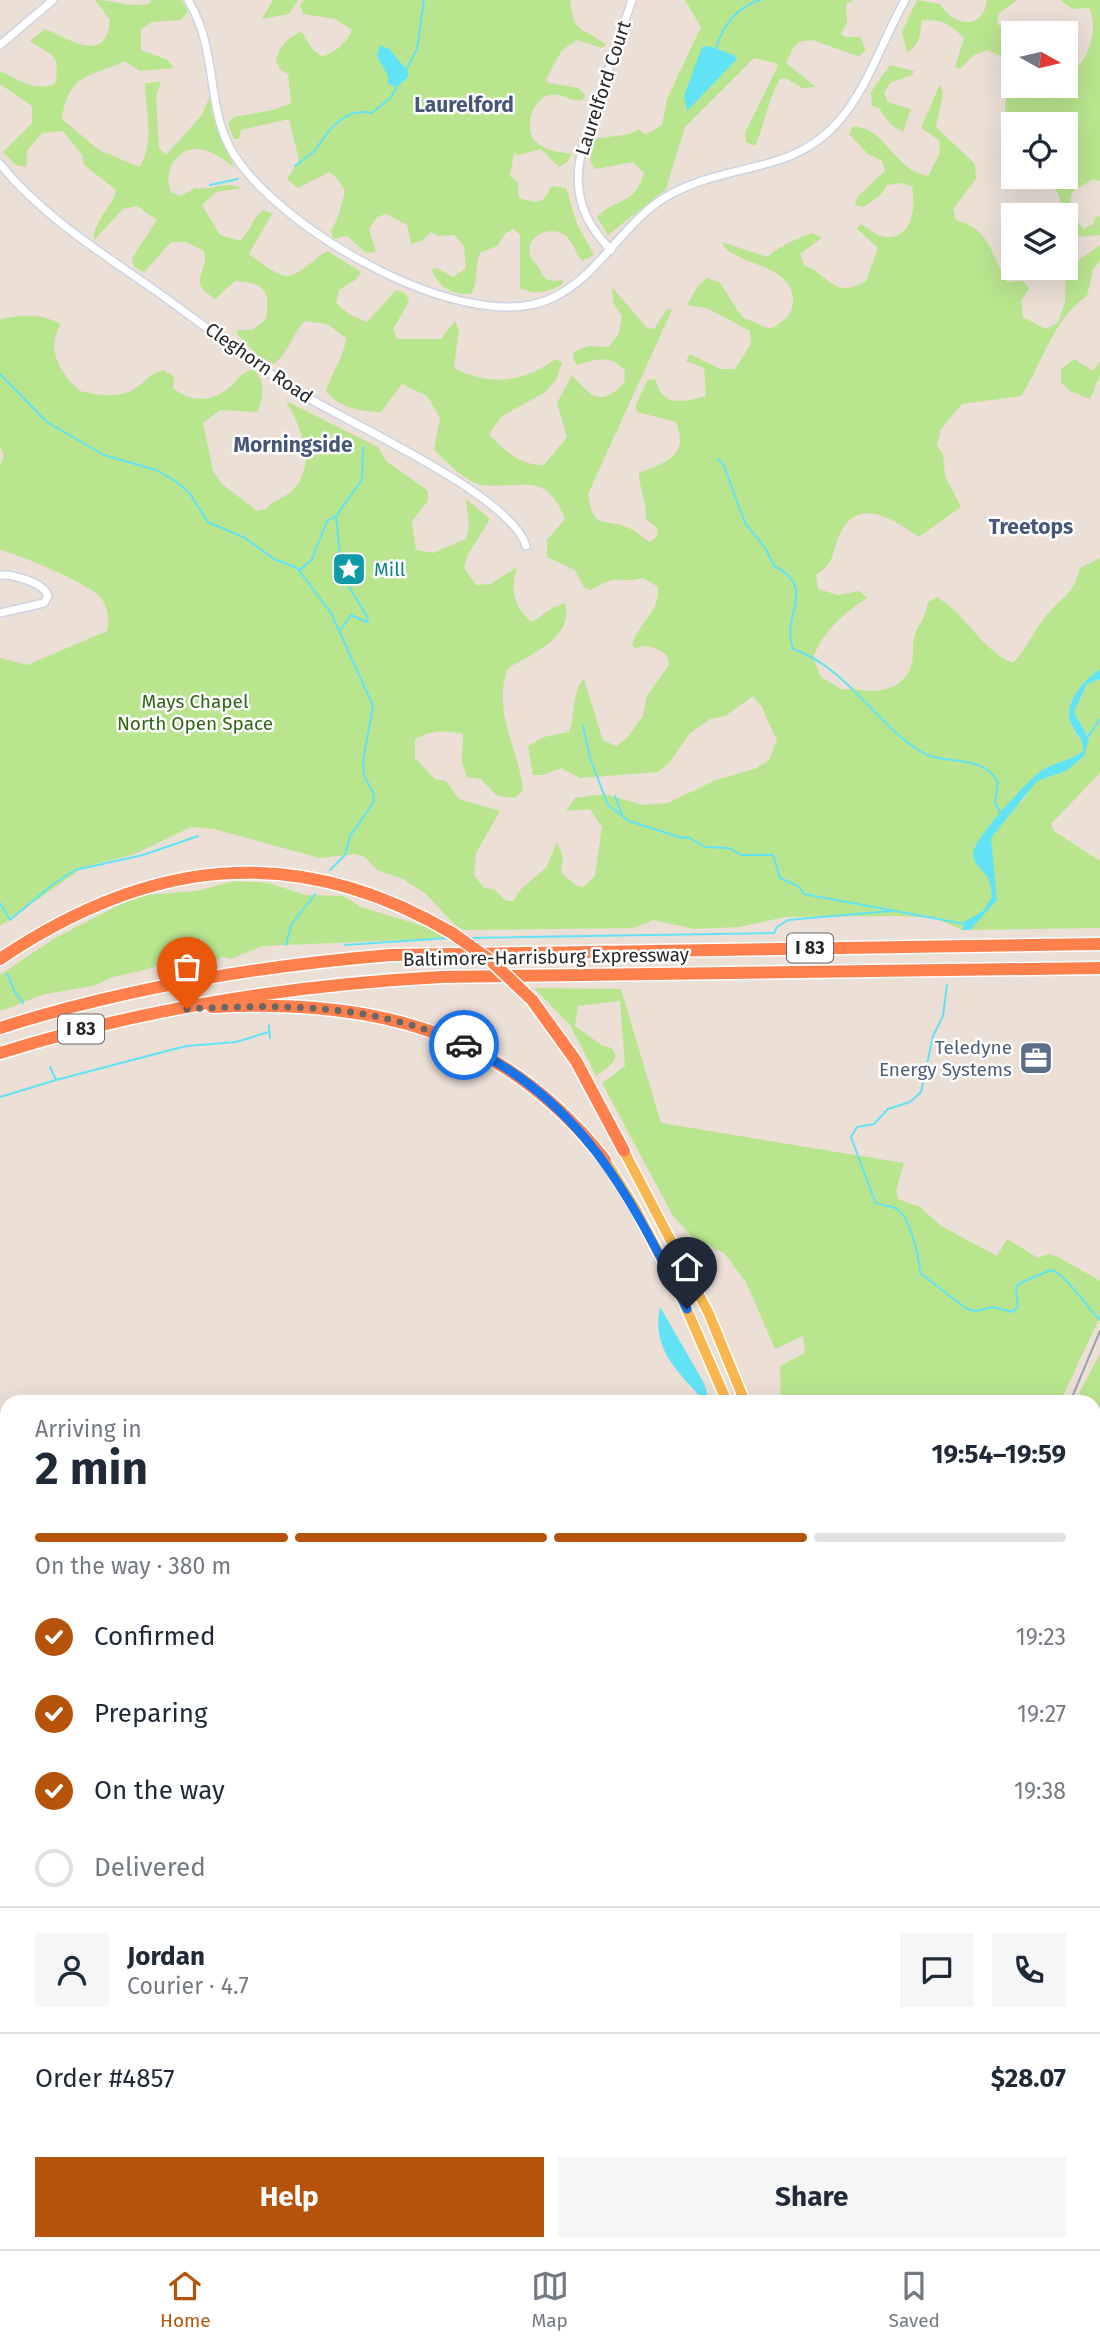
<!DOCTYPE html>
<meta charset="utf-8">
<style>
body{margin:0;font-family:"Fira Sans",sans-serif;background:#f6f6f7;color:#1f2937;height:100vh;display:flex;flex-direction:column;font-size:26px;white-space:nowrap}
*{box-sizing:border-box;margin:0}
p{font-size:23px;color:#747a83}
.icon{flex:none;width:38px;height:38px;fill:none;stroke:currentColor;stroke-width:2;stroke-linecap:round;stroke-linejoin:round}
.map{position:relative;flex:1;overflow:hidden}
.sheet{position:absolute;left:0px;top:1395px;width:1101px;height:856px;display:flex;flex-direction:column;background:#fff;border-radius:21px 21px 0 0;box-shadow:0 7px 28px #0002}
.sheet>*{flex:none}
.needle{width:46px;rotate:98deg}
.buttons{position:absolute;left:1001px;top:21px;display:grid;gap:14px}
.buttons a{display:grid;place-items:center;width:77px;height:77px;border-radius:0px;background:#fff;box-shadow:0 7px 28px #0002;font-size:35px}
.pin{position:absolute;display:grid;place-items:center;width:60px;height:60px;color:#fff;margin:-72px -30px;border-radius:50% 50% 50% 0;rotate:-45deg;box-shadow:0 0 7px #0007}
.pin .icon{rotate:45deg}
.courier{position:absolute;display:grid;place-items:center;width:70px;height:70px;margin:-35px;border:5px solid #1a73e8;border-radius:50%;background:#fff;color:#222;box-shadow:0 2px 9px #0007}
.headline em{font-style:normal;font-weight:700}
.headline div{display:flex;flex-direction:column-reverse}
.headline{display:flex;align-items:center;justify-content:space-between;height:119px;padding:0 35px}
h1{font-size:46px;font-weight:700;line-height:52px}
.bar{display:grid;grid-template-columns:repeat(4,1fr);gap:10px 7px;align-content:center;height:84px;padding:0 35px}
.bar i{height:9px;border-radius:5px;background:#e0e1e3}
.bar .current{background:#b45309}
.bar p{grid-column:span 4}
.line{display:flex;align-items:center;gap:18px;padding:0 35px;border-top:2px solid #e0e1e3}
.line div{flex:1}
.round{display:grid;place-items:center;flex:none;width:74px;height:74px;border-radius:0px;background:#f6f6f7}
ol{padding:0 35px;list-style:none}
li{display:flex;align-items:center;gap:21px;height:77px}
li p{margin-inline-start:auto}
li .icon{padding:7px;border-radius:50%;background:#b45309;color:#fff;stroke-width:4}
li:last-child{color:#747a83}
li i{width:38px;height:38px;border:4px solid #e0e1e3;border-radius:50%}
.action{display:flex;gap:14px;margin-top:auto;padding:14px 35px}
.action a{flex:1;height:80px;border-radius:0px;background:#b45309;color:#fff;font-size:28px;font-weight:700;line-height:80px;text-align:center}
.action a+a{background:#f6f6f7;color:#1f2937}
.dock{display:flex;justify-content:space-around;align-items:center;height:98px;border-top:2px solid #e0e1e3;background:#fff;font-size:19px;color:#747a83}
.dock a{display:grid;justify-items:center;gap:4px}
.dock .current{color:#b45309}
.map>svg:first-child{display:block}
.industrial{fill:#d9d8e2}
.green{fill:#b9e58f}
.water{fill:#62e3f5}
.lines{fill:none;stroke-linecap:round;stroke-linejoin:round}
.stream{stroke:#62e3f5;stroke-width:2}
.street-casing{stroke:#ccd3e1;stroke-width:10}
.secondary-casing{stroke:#ccd3e1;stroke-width:12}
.primary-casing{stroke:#fff;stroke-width:13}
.highway-casing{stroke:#fff;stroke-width:15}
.street{stroke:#fff;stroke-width:7}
.secondary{stroke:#fff;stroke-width:10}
.primary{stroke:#f8b74e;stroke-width:10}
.highway{stroke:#ff804d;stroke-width:12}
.tram{stroke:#9aa1b3;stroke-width:2}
.highway-bridge-casing{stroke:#fff;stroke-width:15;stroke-linecap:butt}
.highway-bridge{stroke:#ff804d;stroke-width:12}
.done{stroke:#6c6764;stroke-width:7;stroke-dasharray:0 12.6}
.route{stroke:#1a73e8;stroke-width:9}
.labels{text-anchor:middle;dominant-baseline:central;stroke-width:5;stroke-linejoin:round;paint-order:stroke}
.shield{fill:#fff;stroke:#686868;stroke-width:2}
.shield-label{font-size:18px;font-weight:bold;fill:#272727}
.street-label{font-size:19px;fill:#272727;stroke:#fff}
.culture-label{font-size:19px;fill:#0d838f;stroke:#fff;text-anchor:start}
.park-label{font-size:19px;fill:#316515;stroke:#fff}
.service-label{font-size:19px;fill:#4e5e75;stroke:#fff;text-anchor:end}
.neighbourhood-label{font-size:21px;font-weight:bold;fill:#455679;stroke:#fff}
</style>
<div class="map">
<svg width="1100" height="2249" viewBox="0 0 1100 2249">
<rect width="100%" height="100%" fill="#ebdfd6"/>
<g class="industrial">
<polygon points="1100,1908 1100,2249 900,2249 901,2244 1094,2244 1094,1911"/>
<polygon points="141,2244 387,2244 387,2249 117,2249"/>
</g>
<g class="green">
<path d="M95,0C115,0 129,8 149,4L151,0H181L188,11L181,20L152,22L141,29V50L168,60L174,68L140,71L125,61C88,78 69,73 62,119L99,150L139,167C156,143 145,111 145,83L161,82L156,96L159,148L166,155L202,115L210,96L212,114L234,167C226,162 218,155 210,152C183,140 161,166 171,192L181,196L195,188C211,191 227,180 241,188L216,192L202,205L220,235L240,241C250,232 253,216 264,210L272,214L249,254C294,287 286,280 327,251L361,272L357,279L339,290L336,303L350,315L367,322L396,290L406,294L409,302L393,329L397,339H441L455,321L459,330L454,368C491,387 523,382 556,359L562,362L556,380L544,393L502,416L489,434C503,450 521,466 544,465L567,437L557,403L572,375C590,395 600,409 624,383L625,371C610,353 597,360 577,365L573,359L574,352L588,346L609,347L619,333L622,316L613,302L612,287L647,328L654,329L667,309L672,310L588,494C593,534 606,516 631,529C638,532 642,538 650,542L658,535L657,528L646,519C647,502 639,489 639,473C664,462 690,458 676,422L637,412L636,405L648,379L656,380C661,408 686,402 706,396L704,368L686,361L690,354L720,369H735L751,344L750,331L707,308L687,305L698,286L707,278L720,283L742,317L770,329C781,323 793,316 793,301C793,262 729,265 722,242L767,257C780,246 796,239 812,233L822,238L800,254L804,265C831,276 833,300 866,281L878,248L857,229L861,224C867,228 877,236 885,237C913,240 916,205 912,187L902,183L887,185L881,195L863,207L855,205L857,197L885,171L882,161L868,154L849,134L853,126C888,129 893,170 928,176L940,153L939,140L921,128L940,84L943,93L936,127L975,164L976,179L953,209L956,220C990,229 991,254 1007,282L1023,281L1029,288L1021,301L1023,317L1045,329L1058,323L1065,302L1066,269L1100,245V261L1093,269L1087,296C1053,318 1043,363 1021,396L962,404L941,429L937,445L943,455L945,476L961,507L919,537C896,521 858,494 840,534C830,555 837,560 816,575L818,589L838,595L859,591L867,598C844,613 823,631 813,658L821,677L841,689C847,691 851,687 856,689C876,694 904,690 911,666C914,657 912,647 914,638C917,626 925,620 928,602L937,597C968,616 980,649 1013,663C1027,649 1033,632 1045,617C1061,597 1074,595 1080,568L1100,558V669C1086,679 1065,700 1070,720C1072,732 1084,738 1083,751L1067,761L1043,769L1017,798L1021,803C1026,796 1031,784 1039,780C1064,769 1080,769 1089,739L1074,712L1087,684L1100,679V773L1051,824L1054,831L1100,861V928L970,930L975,921L962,926V930L935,918L900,916L785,917L739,927L695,929L653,920L634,928L465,930L456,926L426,894L403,879L377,870L365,857L355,854L320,858L214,829L191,827L135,854L84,867L0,926V658L27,665L107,631C110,620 108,609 102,599C93,585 18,554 0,550V465L4,455L0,447V319C24,315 38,313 61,324C45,348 60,373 80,391C96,395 121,399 136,388C148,380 149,373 164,370L174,377L173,388C190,402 210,403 229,388C239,380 239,373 254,369C265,382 265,396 257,412L220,410L203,423L213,471L222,484L257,511L266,509C274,499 283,499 292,491C318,465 301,428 286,401L378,447L386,461L428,491V501L412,521L416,550L433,553L466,539L469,525L466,499L490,519L467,556L464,568L476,585L491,584L517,567C510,589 513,607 532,622L554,607L565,603C575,638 530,654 507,669C493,716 518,745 523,790L515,798L497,796L481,779L467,777L462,762L463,734C446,730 431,730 415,739V758L435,779L446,781L459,799L500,811L476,853L474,875L484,888L494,889L506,901H513L521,889L546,868L557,842L563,857L561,873L577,886L583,887L595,876L602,827L590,809L566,811L575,798L604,794L643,805L668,803L716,780L757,768L769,760L777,741L762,707L753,696L725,716L710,719L690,733L670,762L658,772L580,778L561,768L543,775H533L528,746L544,737L569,732C576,715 571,692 584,679L603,741L617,746L627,738L643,716L647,696L669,665L667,656C656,647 650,644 636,648L632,646C637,623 660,614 658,587L643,578C617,584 619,573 591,590L584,587L575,570L547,557V540L565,519C545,469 522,490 483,485C466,483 446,461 434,450L440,418L427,396L402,384L381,412C363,412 335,407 326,390C332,372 344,357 346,338L327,324L304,321C292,335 289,352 274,364L259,357L237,334L238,330H252L266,319C271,289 264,283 235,281L215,299C185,280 210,274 204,251L186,242H171L144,272L134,267L132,258L157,220L137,206L123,209L94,240C93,220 112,209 116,190L84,165L82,155L63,131L42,133L27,151L26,167L16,165L3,152L32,123V106L0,84V71C21,80 32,92 55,84C61,52 52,57 30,41L45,29C66,36 106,68 110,20Z"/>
<polygon points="273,0 298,0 289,14 262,19"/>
<path d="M304,0H570C574,36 581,25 606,45L602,48L577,40L562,50L546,79L548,83L578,88L585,95L583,100C571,103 562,92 550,95C533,98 523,128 535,141C545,151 559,152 572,154L567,162L559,167L541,149L518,155L514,153L510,176L518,183L519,198L534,202L543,200L552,186L566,188L577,224L594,255L582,261C576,254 573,243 567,237C553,223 522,236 531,257C532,261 536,263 538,266C545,280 546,282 563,280L562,284C548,293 534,295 520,288V235L513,229L505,234L497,246L480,253C474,266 479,284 471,294C453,295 437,287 432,269L437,268L453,277L466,268L464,246L454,235L439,236L431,232L421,241L411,244L407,225L386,214L377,217L369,229L376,252L366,253L347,236L333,239L331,230C338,221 342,203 345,191L337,178L329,172L298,188L287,179L299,160L289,119L241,130L239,139H234L228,124L234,117L273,110L291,103L288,74L280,69L276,61C279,45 288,39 301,31L314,51L322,56C334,54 348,41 352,30L335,19L303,14L300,5Z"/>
<path d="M685,0H853L846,4L847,23L841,34L845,37H860L866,50L859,56L854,55L813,40L802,41L794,46L786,63L816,87L802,88L785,78L780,79C766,104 766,122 755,146L746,142L745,133L778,66L775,63L754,58L685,127L666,189L608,235L597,217C614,198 635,206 644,173L633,162L595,169L590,160L593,139L630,134L639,129L646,135L662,125L667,99L701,27Z"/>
<path d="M917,0L940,4C953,26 983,32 987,0H1017L999,13L997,23L1013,36V86H1066V76C1087,66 1100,29 1089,8L1073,9L1060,0H1100V181L1093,179L1072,192L1069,211L1084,229L1093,224L1097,215L1100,217V235L1066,238V215H1063C1062,202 1057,184 1045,177H1066V124L1011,126C995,102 1018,86 1005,58L987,50L974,55L960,69L955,67L964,38C951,24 942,19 922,20L919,39L912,50L907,52L902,32Z"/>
<polygon points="890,65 914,71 912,75 890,83 884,93 888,102 911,109 903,132 890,124 879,108 872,106 871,92"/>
<polygon points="1074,359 1093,371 1100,361 1100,375 1090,399 1070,391 1061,382 1061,369"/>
<polygon points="235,881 269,883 305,895 343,896 361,907 433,929 451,938 262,946 231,959 222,957 212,962 165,962 149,969 113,977 93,986 45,994 0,1011 0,975 55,938 127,901 145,895 196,891"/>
<polygon points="534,988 621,989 661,1123 904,1163 896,1191 898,1199 920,1207 941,1226 997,1256 1007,1239 1038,1258 1048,1254 1056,1256 1097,1279 1100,1281 1100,1317 1060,1402 781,1402 780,1366 805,1353 803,1336 775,1349 746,1282 724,1253 694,1239 673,1216 602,1083 625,1066 620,1001 578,1006 575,1026 603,1046 612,1048 616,1056 612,1064 596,1076 570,1025"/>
<polygon points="1100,1354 1100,1634 1094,1635 1094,1402 1080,1402 1080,1391"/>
</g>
<g class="water">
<polygon points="380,45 389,49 408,71 408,77 397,87 388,84 388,76 377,56"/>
<polygon points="709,46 734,55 737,59 687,111 684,96 702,47"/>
<path d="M1100,669V679L1087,684L1074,712L1089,739L1084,756L1066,771L1037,781L991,838L997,900L970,930H962L964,922L983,911L992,897C991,891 991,883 987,876C982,869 973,864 973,854C972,840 1031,776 1044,769C1057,762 1071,760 1083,751C1084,740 1077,735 1072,726C1061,704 1084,680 1100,669Z"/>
<path d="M660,1307L704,1383L710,1402H705C679,1372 651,1351 660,1307Z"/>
</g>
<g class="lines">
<g class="stream">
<path d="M716,48C723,26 737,7 760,0"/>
<polyline points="407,68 417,49 424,0"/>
<path d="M295,166C299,162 315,152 316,149C329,129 345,107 372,113L390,98L397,87"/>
<polyline points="210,185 238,179"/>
<polyline points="0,374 47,422 104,455 156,470 177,482 190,494 208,522 245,538 274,559 297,568 331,613 373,706 363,761 364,776 373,792 374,802 350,836 345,855 330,870"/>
<path d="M718,459L724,466L745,523L766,549L774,566C819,589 780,614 793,649C846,667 874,722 920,751C945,767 981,752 998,782L995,803L1000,812"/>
<polyline points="336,516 342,575 368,618 367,622 351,615 341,629"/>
<polyline points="300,570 312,559 327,521 336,516 362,480 363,447"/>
<polyline points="583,725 590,758 608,805 629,821 682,838 688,837 705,847 729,848 741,855 773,855 780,878 798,886 804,894 965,924"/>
<polyline points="1087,738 1100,719"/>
<polyline points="615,796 622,815"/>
<polyline points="0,903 10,920 52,885 75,870 143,855 198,836"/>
<polyline points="468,938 774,933 777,927 788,920 890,911"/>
<polyline points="286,945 291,925 315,894"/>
<polyline points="345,945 448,938"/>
<polyline points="7,974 15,992 23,1003"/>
<path d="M947,985L943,1016L933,1036L921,1092L910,1102L888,1109L874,1124L857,1127L851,1137L875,1202C882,1206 890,1205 897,1209C911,1218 919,1258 920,1273L967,1309L976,1311L993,1307L1013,1312L1018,1307L1016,1287L1020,1283L1051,1270C1064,1272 1088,1309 1100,1320"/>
<polyline points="269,1025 270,1038"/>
<polyline points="50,1067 56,1080 186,1046 236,1042 269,1032"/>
<polyline points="0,1097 56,1080"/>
<polyline points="1094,1499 1100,1507"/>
<polyline points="0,1856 7,1850"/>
<polyline points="1010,2244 1028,2249"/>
<polyline points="981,2249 995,2244"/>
</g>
<g class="street-casing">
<g id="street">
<path d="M188,0C218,50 206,101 229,146C270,225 463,338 550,299C599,277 620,226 664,198C697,178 733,173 769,163C855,141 867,69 905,0"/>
<polyline points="0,45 53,0"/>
<path d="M0,164C42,216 102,253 156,291C202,324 247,359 295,390C343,421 511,494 526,546"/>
<path d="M611,250C582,221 572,190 582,150L632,0"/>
<path d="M0,575C14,574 44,583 48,596L44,603L0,613"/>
<polyline points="396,2244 398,2247 409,2244"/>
<polyline points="420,2244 431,2249"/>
</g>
</g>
<g class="secondary-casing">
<g id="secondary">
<polyline points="1094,1901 1100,1898"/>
<polyline points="77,2249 94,2244"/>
</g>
</g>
<g class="primary-casing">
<g id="primary">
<polyline points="624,1151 709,1314 745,1402"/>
<polyline points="605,1160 635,1208 681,1296 727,1402"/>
<polyline points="840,2249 840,2244"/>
<polyline points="849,2249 851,2244"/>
</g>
</g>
<g class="highway-casing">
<g id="highway">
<path d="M0,959C148,859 294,840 452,933"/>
<polyline points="532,1000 576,1061 624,1151"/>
<path d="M212,1007C372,999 501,1028 605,1160"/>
<path d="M0,1028C127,987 258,966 391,955L1100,944"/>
<path d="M0,1053C144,1008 290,985 441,977L1100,968"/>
</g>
</g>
<use href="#street" class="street"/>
<use href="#secondary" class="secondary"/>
<use href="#primary" class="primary"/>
<use href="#highway" class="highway"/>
<g class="tram">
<polyline points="1070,1402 1100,1331"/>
<polyline points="893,2249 895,2244"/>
</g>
<g class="highway-bridge-casing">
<polyline id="highway-bridge" points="452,933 490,960 532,1000"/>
</g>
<use href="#highway-bridge" class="highway-bridge"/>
</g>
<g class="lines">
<path class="done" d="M187,1009C283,1004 374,1003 464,1045"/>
<path class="route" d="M464,1045C584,1101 630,1197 687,1309"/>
</g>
<defs>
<g id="sight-square" transform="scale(1.75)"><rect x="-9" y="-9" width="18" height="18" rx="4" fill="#0f9aa8" stroke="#fff"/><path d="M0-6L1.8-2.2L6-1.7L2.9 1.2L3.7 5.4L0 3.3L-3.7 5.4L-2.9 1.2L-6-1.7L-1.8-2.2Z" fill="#fff"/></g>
<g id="office-square" transform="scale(1.75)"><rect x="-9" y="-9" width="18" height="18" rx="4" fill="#5c6f8a" stroke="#fff"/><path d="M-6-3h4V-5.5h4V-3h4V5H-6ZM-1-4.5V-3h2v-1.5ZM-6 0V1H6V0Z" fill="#fff"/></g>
</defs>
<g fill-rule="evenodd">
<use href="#sight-square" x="349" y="569"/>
<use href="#office-square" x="1036" y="1058"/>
</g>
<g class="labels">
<g class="shield">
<rect x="787" y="933.5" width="46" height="29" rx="5"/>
<rect x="58" y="1014.5" width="46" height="29" rx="5"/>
</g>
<g class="shield-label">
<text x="810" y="948">I 83</text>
<text x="81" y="1029">I 83</text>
</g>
<g class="street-label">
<text transform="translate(603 88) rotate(-72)">Laurelford Court</text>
<text transform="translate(259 363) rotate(35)">Cleghorn Road</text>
<text transform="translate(546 957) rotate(-1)">Baltimore-Harrisburg Expressway</text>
</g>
<g class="culture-label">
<text x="374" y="569">Mill</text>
</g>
<g class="park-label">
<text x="195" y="701">Mays Chapel<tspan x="195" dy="22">North Open Space</tspan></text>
</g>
<g class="service-label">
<text x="1012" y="1047">Teledyne<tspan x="1012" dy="22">Energy Systems</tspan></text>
</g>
<g class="neighbourhood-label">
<text x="464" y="105">Laurelford</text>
<text x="293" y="445">Morningside</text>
<text x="1031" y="527">Treetops</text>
</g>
</g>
</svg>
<div class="buttons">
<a><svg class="needle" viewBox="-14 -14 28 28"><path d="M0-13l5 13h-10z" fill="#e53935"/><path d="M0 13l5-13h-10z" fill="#747a83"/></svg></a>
<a><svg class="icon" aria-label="locate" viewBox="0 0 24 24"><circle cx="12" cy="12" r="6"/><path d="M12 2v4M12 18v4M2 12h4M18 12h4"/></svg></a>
<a><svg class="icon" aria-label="layers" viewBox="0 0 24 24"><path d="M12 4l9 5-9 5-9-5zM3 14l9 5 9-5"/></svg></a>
</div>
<div class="pin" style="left:187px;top:1009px;background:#ea580c"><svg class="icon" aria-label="bag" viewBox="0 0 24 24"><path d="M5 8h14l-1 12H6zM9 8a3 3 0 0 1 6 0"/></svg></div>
<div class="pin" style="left:687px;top:1309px;background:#1f2937"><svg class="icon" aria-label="home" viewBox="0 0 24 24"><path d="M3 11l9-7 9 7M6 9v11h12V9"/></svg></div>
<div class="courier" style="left:464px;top:1045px"><svg class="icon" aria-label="car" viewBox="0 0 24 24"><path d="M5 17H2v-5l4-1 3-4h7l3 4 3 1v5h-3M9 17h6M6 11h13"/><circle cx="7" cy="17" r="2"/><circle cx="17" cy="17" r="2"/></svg></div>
<section class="sheet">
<div class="headline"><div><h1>2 min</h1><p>Arriving in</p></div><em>19:54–19:59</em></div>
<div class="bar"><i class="current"></i><i class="current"></i><i class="current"></i><i></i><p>On the way · 380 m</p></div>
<ol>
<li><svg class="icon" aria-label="check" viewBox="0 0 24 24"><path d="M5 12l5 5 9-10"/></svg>Confirmed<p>19:23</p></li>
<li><svg class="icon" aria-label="check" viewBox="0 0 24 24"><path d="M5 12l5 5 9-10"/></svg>Preparing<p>19:27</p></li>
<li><svg class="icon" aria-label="check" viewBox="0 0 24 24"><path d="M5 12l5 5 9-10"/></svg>On the way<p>19:38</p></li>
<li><i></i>Delivered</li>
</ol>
<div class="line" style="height:126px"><a class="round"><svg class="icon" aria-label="person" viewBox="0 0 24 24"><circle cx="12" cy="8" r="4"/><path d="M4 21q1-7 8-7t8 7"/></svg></a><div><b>Jordan</b><p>Courier · 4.7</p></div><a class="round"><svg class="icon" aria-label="chat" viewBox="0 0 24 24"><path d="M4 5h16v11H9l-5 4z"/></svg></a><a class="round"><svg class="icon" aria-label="phone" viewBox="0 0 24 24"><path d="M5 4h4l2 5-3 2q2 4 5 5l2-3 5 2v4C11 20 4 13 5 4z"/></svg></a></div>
<div class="line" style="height:91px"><div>Order #4857</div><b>$28.07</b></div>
<div class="action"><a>Help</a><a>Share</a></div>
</section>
</div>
<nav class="dock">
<a class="current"><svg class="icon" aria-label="home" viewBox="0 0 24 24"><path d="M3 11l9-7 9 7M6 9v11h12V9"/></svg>Home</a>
<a><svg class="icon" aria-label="map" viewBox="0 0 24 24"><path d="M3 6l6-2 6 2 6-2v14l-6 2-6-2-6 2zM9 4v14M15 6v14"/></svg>Map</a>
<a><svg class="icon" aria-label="saved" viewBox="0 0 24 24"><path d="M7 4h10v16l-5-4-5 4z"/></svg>Saved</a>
</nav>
